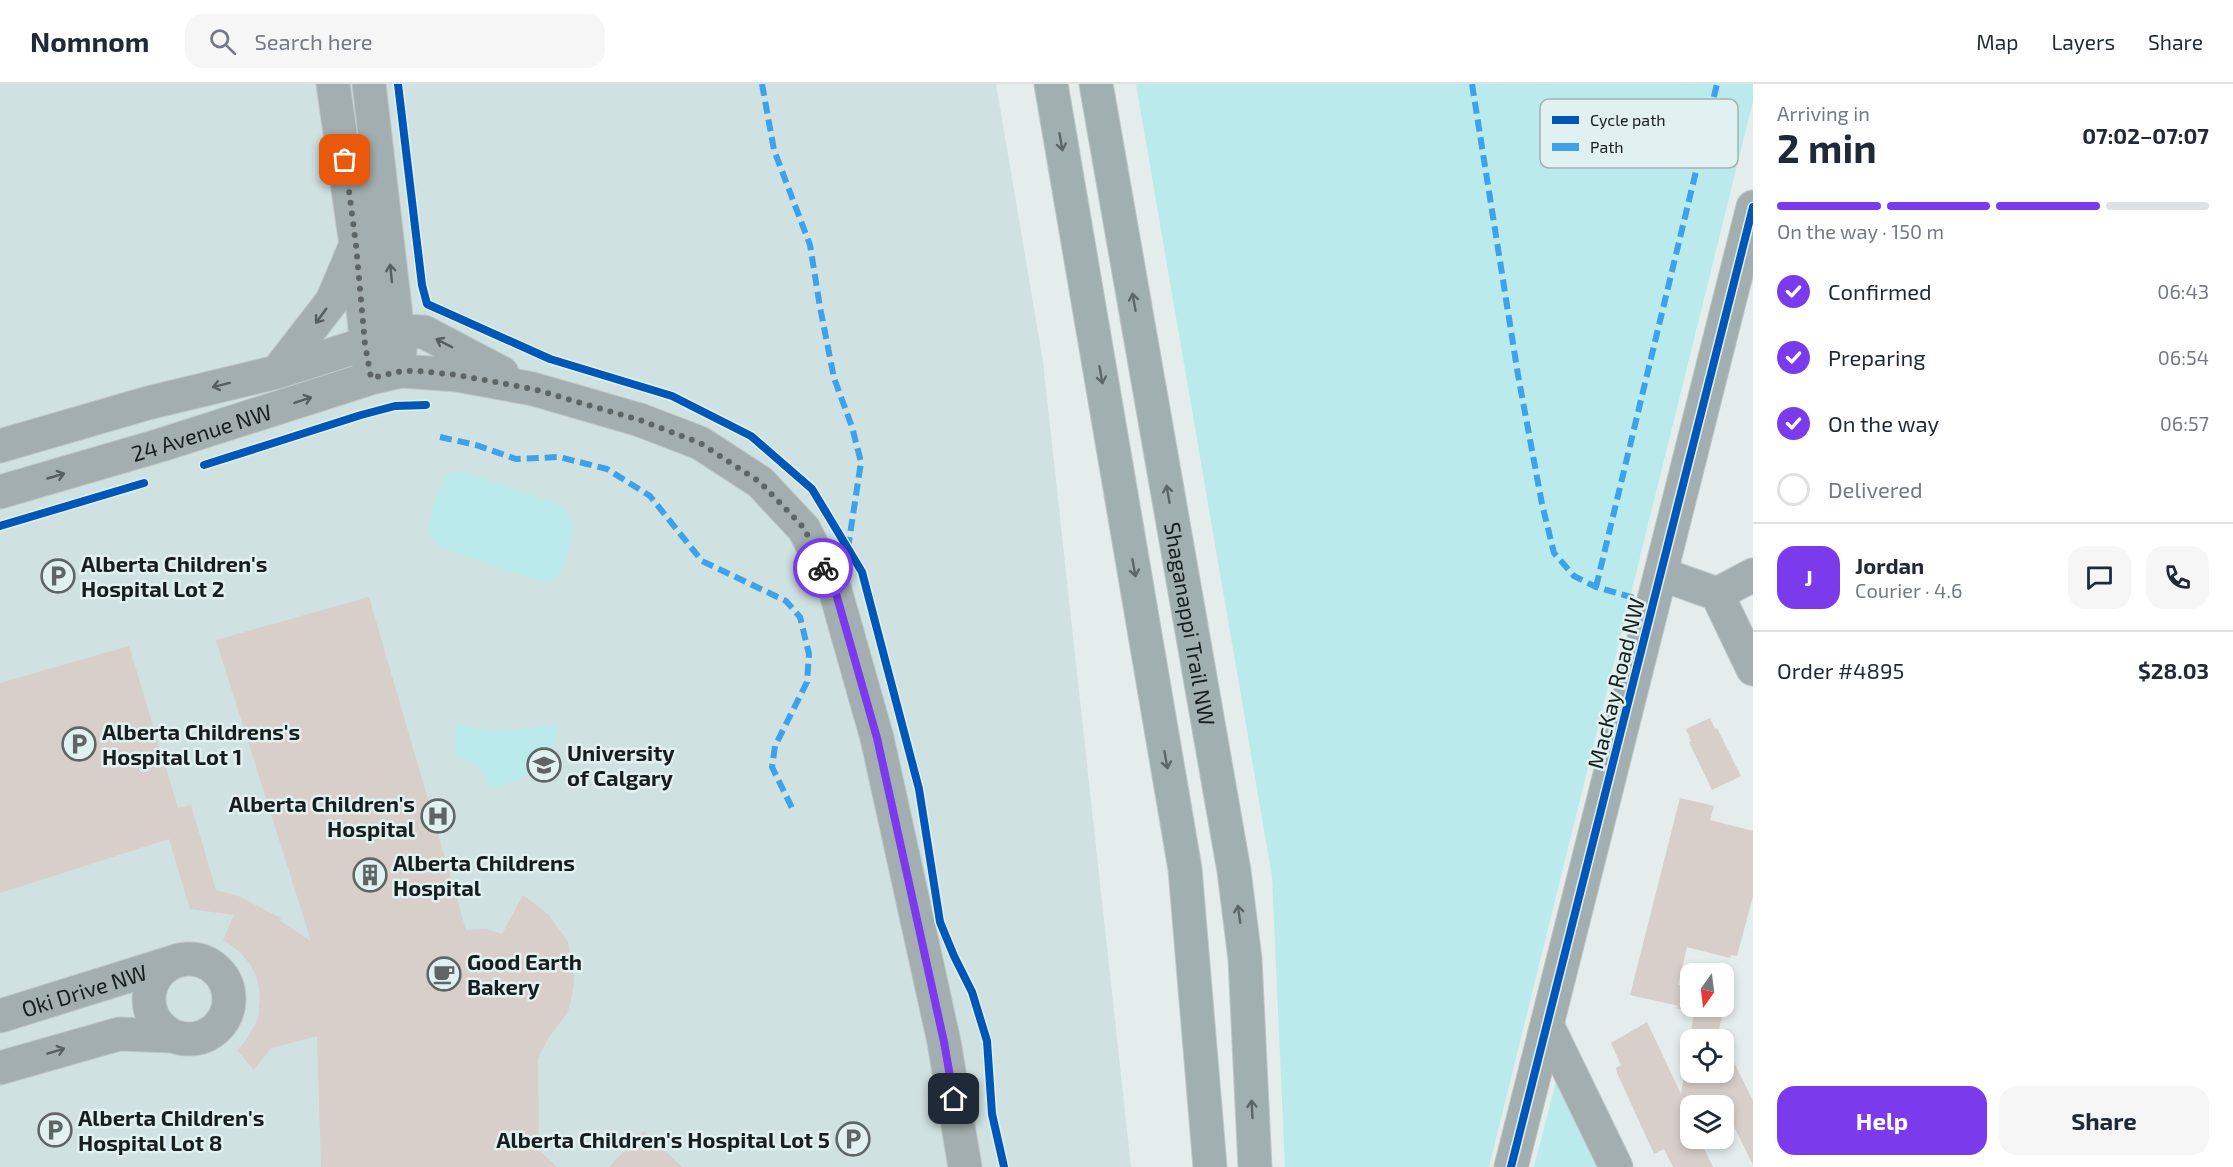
<!DOCTYPE html>
<meta charset="utf-8">
<style>
body{margin:0;font-family:"Exo 2",sans-serif;background:#f6f6f7;color:#1f2937;height:100vh;display:flex;flex-direction:column;font-size:22px;white-space:nowrap}
*{box-sizing:border-box;margin:0}
p{font-size:20px;color:#747a83}
.icon{flex:none;width:33px;height:33px;fill:none;stroke:currentColor;stroke-width:2;stroke-linecap:round;stroke-linejoin:round}
.map{position:relative;flex:1;overflow:hidden}
.side{display:flex;flex-direction:column;background:#fff;width:480px}
.side>*{flex:none}
.needle{width:39px;rotate:194deg}
.tools{position:absolute;left:1680px;top:879px;display:grid;gap:12px}
.tools a{display:grid;place-items:center;width:54px;height:54px;border-radius:12px;background:#fff;box-shadow:0 3px 9px #0003;font-size:30px}
.pin{position:absolute;display:grid;place-items:center;width:51px;height:51px;color:#fff;margin:-26px;border-radius:12px;box-shadow:0 3px 9px #0006}
.courier{position:absolute;display:grid;place-items:center;width:60px;height:60px;margin:-30px;border:4px solid #7c3aed;border-radius:50%;background:#fff;color:#222;box-shadow:0 2px 8px #0007}
.overview em{font-style:normal;font-weight:700}
.overview div{display:flex;flex-direction:column-reverse}
.overview{display:flex;align-items:center;justify-content:space-between;height:102px;padding:0 24px}
h1{font-size:39px;font-weight:700;line-height:45px}
.bar{display:grid;grid-template-columns:repeat(4,1fr);gap:9px 6px;align-content:center;height:72px;padding:0 24px}
.bar i{height:8px;border-radius:4px;background:#e0e1e3}
.bar .active{background:#7c3aed}
.bar p{grid-column:span 4}
.line{display:flex;align-items:center;gap:15px;padding:0 24px;border-top:2px solid #e0e1e3}
.line div{flex:1}
.round{display:grid;place-items:center;flex:none;width:63px;height:63px;border-radius:18px;background:#f6f6f7}
ol{padding:0 24px;list-style:none}
li{display:flex;align-items:center;gap:18px;height:66px}
li p{margin-inline-start:auto}
li .icon{padding:6px;border-radius:50%;background:#7c3aed;color:#fff;stroke-width:4}
li:last-child{color:#747a83}
li i{width:33px;height:33px;border:3px solid #e0e1e3;border-radius:50%}
.cta{display:flex;gap:12px;margin-top:auto;padding:12px 24px}
.cta a{flex:1;height:69px;border-radius:18px;background:#7c3aed;color:#fff;font-size:24px;font-weight:700;line-height:69px;text-align:center}
.cta a+a{background:#f6f6f7;color:#1f2937}
header{display:flex;align-items:center;gap:36px;box-sizing:border-box;height:84px;padding:0 30px;background:#fff;border-bottom:2px solid #e0e1e3}
header strong{font-size:28px}
nav{display:flex;gap:33px;margin-inline-start:auto;font-size:21px}
.search{width:420px;height:54px;background:#f6f6f7;display:flex;align-items:center;gap:15px;box-sizing:border-box;padding:0 21px;border-radius:18px;color:#747a83;font-size:22px}
main{display:flex;flex:1;min-height:0}
.map>svg:first-child{display:block}
.built{fill:#d0e1e1}
.green{fill:#baeaeb}
.building{fill:#d8ceca}
.lines{fill:none;stroke-linecap:round;stroke-linejoin:round}
.minor-casing{stroke:#c0c6c6;stroke-width:35}
.major-casing{stroke:#c0c6c6;stroke-width:35}
.minor{stroke:#a2aeaf;stroke-width:33}
.major{stroke:#a0b0b0;stroke-width:33}
.quiet{stroke:#3da2ea;stroke-width:6;stroke-dasharray:12 6;stroke-linecap:butt}
.cycleway-casing{stroke:#e1f0f0;stroke-width:11}
.cycleway{stroke:#0057b8;stroke-width:8}
.oneway{stroke:#5c6666}
.oneway2{stroke:#565e5f}
.done{stroke:#5f6565;stroke-width:6;stroke-dasharray:0 10.8}
.route{stroke:#7c3aed;stroke-width:8}
.labels{text-anchor:middle;dominant-baseline:central;stroke-width:5;stroke-linejoin:round;paint-order:stroke}
.street-label{font-size:22px;fill:#181d1d;stroke:#e1f0f0}
.poi-label{font-size:22px;font-weight:bold;fill:#181d1d;stroke:#e1f0f0;text-anchor:start}
.key{fill:#e1f0f0;stroke:#a5b1b1;stroke-width:1.5}
.key-label{font-size:16px;fill:#181d1d}
</style>
<header>
<strong>Nomnom</strong>
<div class="search"><svg class="icon" aria-label="search" viewBox="0 0 24 24"><circle cx="10" cy="10" r="6"/><path d="M15 15l6 6"/></svg>Search here</div>
<nav><a>Map</a><a>Layers</a><a>Share</a></nav>
</header>
<main>
<div class="map">
<svg width="1753" height="1083" viewBox="0 0 1753 1083">
<rect width="100%" height="100%" fill="#e4ecec"/>
<polygon class="built" points="0,0 996,0 1043,278 1131,1083 0,1083"/>
<g class="green">
<polygon points="1136,0 1753,0 1753,17 1489,1083 1285,1083 1272,792"/>
<path d="M452,388H463L555,419C560,422 566,426 569,432C576,445 567,487 554,495C549,498 544,497 539,497L439,463C436,460 432,456 431,451C428,434 437,397 452,388Z"/>
<path d="M458,639C475,646 497,648 516,646C533,644 540,640 559,642C555,673 520,706 487,701C484,683 474,677 456,673L455,650Z"/>
<polygon points="1557,994 1601,1083 1534,1083"/>
</g>
<g class="building">
<polygon points="369,513 466,846 487,845 502,850 523,811 549,831 568,858 573,881 574,901 568,928 549,953 538,975 539,1066 557,1083 321,1083 317,952 271,964 254,986 237,966 246,956 258,935 260,912 257,893 250,880 239,867 223,856 234,831 190,825 169,755 0,809 0,599 129,562 178,724 191,721 216,806 238,812 281,834 280,837 311,857 216,556"/>
<polygon points="1710,634 1715,645 1717,644 1741,692 1712,706 1689,658 1691,657 1686,645"/>
<polygon points="1680,714 1714,722 1710,736 1753,747 1753,812 1737,872 1731,871 1730,874 1687,863 1678,901 1690,905 1690,922 1724,922 1724,912 1727,913 1719,945 1722,945 1720,956 1690,956 1690,988 1724,988 1724,981 1733,976 1753,1017 1753,1081 1724,1022 1683,1022 1690,1038 1690,1054 1699,1054 1713,1083 1673,1083 1664,1065 1654,1070 1618,991 1616,984 1621,981 1611,959 1647,938 1681,1010 1694,929 1675,924 1679,922 1630,911"/>
<polygon points="644,1047 682,1083 609,1083"/>
</g>
<g class="lines">
<g class="minor-casing">
<g id="minor">
<polyline points="333,0 356,161 369,281"/>
<polyline points="369,0 400,267"/>
<polyline points="277,288 332,217 354,165"/>
<polyline points="0,362 148,319 277,288 365,260 397,247 424,248 502,289"/>
<path id="s1" d="M0,408L161,361L371,294L402,287L457,291L533,305L640,336L700,359L760,398L804,445L835,506L877,654L944,958L965,1083"/>
<polyline points="1661,490 1717,510 1753,585"/>
<polyline points="1717,510 1753,491"/>
<circle cx="189" cy="915" r="40"/>
<path id="s2" d="M0,932L170,879"/>
<polyline points="1547,941 1616,1083"/>
<polyline points="0,984 119,950 172,952"/>
<polyline points="1511,1083 1753,123"/>
</g>
</g>
<g class="major-casing">
<g id="major">
<polyline points="1051,0 1185,785 1210,1083"/>
<path id="s3" d="M1096,0L1234,787L1245,875L1255,1083"/>
</g>
</g>
<use href="#minor" class="minor"/>
<use href="#major" class="major"/>
<g class="quiet">
<polyline points="762,0 774,66 810,161 820,223 834,294 852,343 861,378 848,464"/>
<polyline points="1472,0 1518,291 1542,420 1554,469 1574,492 1596,503 1638,515"/>
<polyline points="440,353 476,361 516,375 559,373 607,385 650,412 702,477 786,517 800,533 809,570 807,598 775,662 772,683 793,726"/>
<polyline points="1596,503 1717,0"/>
</g>
<g class="cycleway-casing">
<g id="cycleway">
<polyline points="398,0 422,201 427,220 550,275 672,312 751,352 812,405 862,488 919,705 940,838 954,872 972,908 987,957 992,1030 1004,1083"/>
<polyline points="204,381 361,331 395,322 426,321"/>
<polyline points="0,442 144,399"/>
<polyline points="1511,1083 1753,123"/>
</g>
</g>
<use href="#cycleway" class="cycleway"/>
</g>
<defs><path id="oneway-shaft" d="M-6 0H5M1.5-3L5.5 0L1.5 3" fill="none" stroke-width="1.6" stroke-linecap="round" stroke-linejoin="round" transform="scale(1.5)"/></defs>
<g class="oneway">
<use href="#oneway-shaft" transform="translate(1061 58) rotate(80)"/>
<use href="#oneway-shaft" transform="translate(1134 218) rotate(-100)"/>
<use href="#oneway-shaft" transform="translate(1101 291) rotate(80)"/>
<use href="#oneway-shaft" transform="translate(1168 410) rotate(-100)"/>
<use href="#oneway-shaft" transform="translate(1134 484) rotate(80)"/>
<use href="#oneway-shaft" transform="translate(1166 676) rotate(80)"/>
<use href="#oneway-shaft" transform="translate(1239 830) rotate(-98)"/>
<use href="#oneway-shaft" transform="translate(1252 1025) rotate(-93)"/>
</g>
<g class="oneway2">
<use href="#oneway-shaft" transform="translate(391 189) rotate(-96)"/>
<use href="#oneway-shaft" transform="translate(321 232) rotate(126)"/>
<use href="#oneway-shaft" transform="translate(444 259) rotate(-153)"/>
<use href="#oneway-shaft" transform="translate(221 301) rotate(166)"/>
<use href="#oneway-shaft" transform="translate(303 316) rotate(-18)"/>
<use href="#oneway-shaft" transform="translate(56 392) rotate(-16)"/>
<use href="#oneway-shaft" transform="translate(56 967) rotate(-17)"/>
</g>
<g class="lines">
<polyline class="done" points="345,76 356,161 365,260 371,294 402,287 419,287 457,291 533,305 640,336 700,359 760,398 804,444 823,484"/>
<polyline class="route" points="823,484 835,506 877,654 944,958 954,1015"/>
</g>
<defs>
<g id="parking-ring" transform="scale(1.725)"><circle r="9.5" fill="#e1f0f0" stroke="#5f6565" stroke-width="1.5"/><path d="M-3.5-5.5H1a3.5 3.5 0 0 1 0 7H-1V5.5H-3.5ZM-1-3.4V-.6H.8a1.4 1.4 0 0 0 0-2.8Z" fill="#5f6565"/></g>
<g id="university-ring" transform="scale(1.725)"><circle r="9.5" fill="#e1f0f0" stroke="#5f6565" stroke-width="1.5"/><path d="M0-5L7-2L0 1L-7-2ZM-4 1L0 2.5L4 1V4Q0 6-4 4Z" fill="#5f6565"/></g>
<g id="hospital-ring" transform="scale(1.725)"><circle r="9.5" fill="#e1f0f0" stroke="#5f6565" stroke-width="1.5"/><path d="M-5-5h3v3.5h4V-5h3V5h-3V1.5h-4V5h-3Z" fill="#5f6565"/></g>
<g id="building-ring" transform="scale(1.725)"><circle r="9.5" fill="#e1f0f0" stroke="#5f6565" stroke-width="1.5"/><path d="M-4-6H4V6H1V3H-1V6H-4ZM-2.5-4.3h1.7v1.8h-1.7ZM.8-4.3h1.7v1.8H.8ZM-2.5-1h1.7V.8h-1.7ZM.8-1h1.7V.8H.8Z" fill="#5f6565"/></g>
<g id="cafe-ring" transform="scale(1.725)"><circle r="9.5" fill="#e1f0f0" stroke="#5f6565" stroke-width="1.5"/><path d="M-5.5-4.5H6V0H3Q3 3.5 0 3.5H-2.5Q-5.5 3.5-5.5 0ZM3-3.2v2h1.7v-2ZM-6 4.5H4V6H-6Z" fill="#5f6565"/></g>
</defs>
<g fill-rule="evenodd">
<use href="#parking-ring" x="58" y="492"/>
<use href="#parking-ring" x="79" y="660"/>
<use href="#university-ring" x="544" y="681"/>
<use href="#hospital-ring" x="438" y="732"/>
<use href="#building-ring" x="370" y="791"/>
<use href="#cafe-ring" x="444" y="890"/>
<use href="#parking-ring" x="55" y="1046"/>
<use href="#parking-ring" x="853" y="1055"/>
</g>
<g class="labels">
<g class="street-label">
<text stroke="none"><textPath href="#s1" startOffset="210">24 Avenue NW</textPath></text>
<text stroke="none"><textPath href="#s3" startOffset="548">Shaganappi Trail NW</textPath></text>
<text transform="translate(1615 599) rotate(-76)">MacKay Road NW</text>
<text stroke="none"><textPath href="#s2" startOffset="88">Oki Drive NW</textPath></text>
</g>
<g class="poi-label">
<text x="81" y="479">Alberta Children's<tspan x="81" dy="25">Hospital Lot 2</tspan></text>
<text x="102" y="647">Alberta Childrens's<tspan x="102" dy="25">Hospital Lot 1</tspan></text>
<text x="567" y="668">University<tspan x="567" dy="25">of Calgary</tspan></text>
<text x="415" y="719" text-anchor="end">Alberta Children's<tspan x="415" dy="25">Hospital</tspan></text>
<text x="393" y="778">Alberta Childrens<tspan x="393" dy="25">Hospital</tspan></text>
<text x="467" y="877">Good Earth<tspan x="467" dy="25">Bakery</tspan></text>
<text x="78" y="1033">Alberta Children's<tspan x="78" dy="25">Hospital Lot 8</tspan></text>
<text x="830" y="1055" text-anchor="end">Alberta Children's Hospital Lot 5</text>
</g>
</g>
<rect x="1540" y="15" width="198" height="69" rx="9" class="key"/>
<rect x="1552" y="32" width="27" height="8" fill="#0057b8"/>
<rect x="1552" y="59" width="27" height="8" fill="#3da2ea"/>
<g class="key-label">
<text x="1590" y="42">Cycle path</text>
<text x="1590" y="69">Path</text>
</g>
</svg>
<div class="tools">
<a><svg class="needle" viewBox="-14 -14 28 28"><path d="M0-13l5 13h-10z" fill="#e53935"/><path d="M0 13l5-13h-10z" fill="#747a83"/></svg></a>
<a><svg class="icon" aria-label="locate" viewBox="0 0 24 24"><circle cx="12" cy="12" r="6"/><path d="M12 2v4M12 18v4M2 12h4M18 12h4"/></svg></a>
<a><svg class="icon" aria-label="layers" viewBox="0 0 24 24"><path d="M12 4l9 5-9 5-9-5zM3 14l9 5 9-5"/></svg></a>
</div>
<div class="pin" style="left:345px;top:76px;background:#ea580c"><svg class="icon" aria-label="bag" viewBox="0 0 24 24"><path d="M5 8h14l-1 12H6zM9 8a3 3 0 0 1 6 0"/></svg></div>
<div class="pin" style="left:954px;top:1015px;background:#1f2937"><svg class="icon" aria-label="home" viewBox="0 0 24 24"><path d="M3 11l9-7 9 7M6 9v11h12V9"/></svg></div>
<div class="courier" style="left:823px;top:484px"><svg class="icon" aria-label="bike" viewBox="0 0 24 24"><circle cx="6" cy="16" r="4"/><circle cx="18" cy="16" r="4"/><path d="M6 16l4-8h5l3 8M10 8l3 8H6M13 5h3"/></svg></div>
</div>
<section class="side">
<div class="overview"><div><h1>2 min</h1><p>Arriving in</p></div><em>07:02–07:07</em></div>
<div class="bar"><i class="active"></i><i class="active"></i><i class="active"></i><i></i><p>On the way · 150 m</p></div>
<ol>
<li><svg class="icon" aria-label="check" viewBox="0 0 24 24"><path d="M5 12l5 5 9-10"/></svg>Confirmed<p>06:43</p></li>
<li><svg class="icon" aria-label="check" viewBox="0 0 24 24"><path d="M5 12l5 5 9-10"/></svg>Preparing<p>06:54</p></li>
<li><svg class="icon" aria-label="check" viewBox="0 0 24 24"><path d="M5 12l5 5 9-10"/></svg>On the way<p>06:57</p></li>
<li><i></i>Delivered</li>
</ol>
<div class="line" style="height:108px"><b class="round" style="background:#7c3aed;color:#fff">J</b><div><b>Jordan</b><p>Courier · 4.6</p></div><a class="round"><svg class="icon" aria-label="chat" viewBox="0 0 24 24"><path d="M4 5h16v11H9l-5 4z"/></svg></a><a class="round"><svg class="icon" aria-label="phone" viewBox="0 0 24 24"><path d="M5 4h4l2 5-3 2q2 4 5 5l2-3 5 2v4C11 20 4 13 5 4z"/></svg></a></div>
<div class="line" style="height:78px"><div>Order #4895</div><b>$28.03</b></div>
<div class="cta"><a>Help</a><a>Share</a></div>
</section>
</main>
